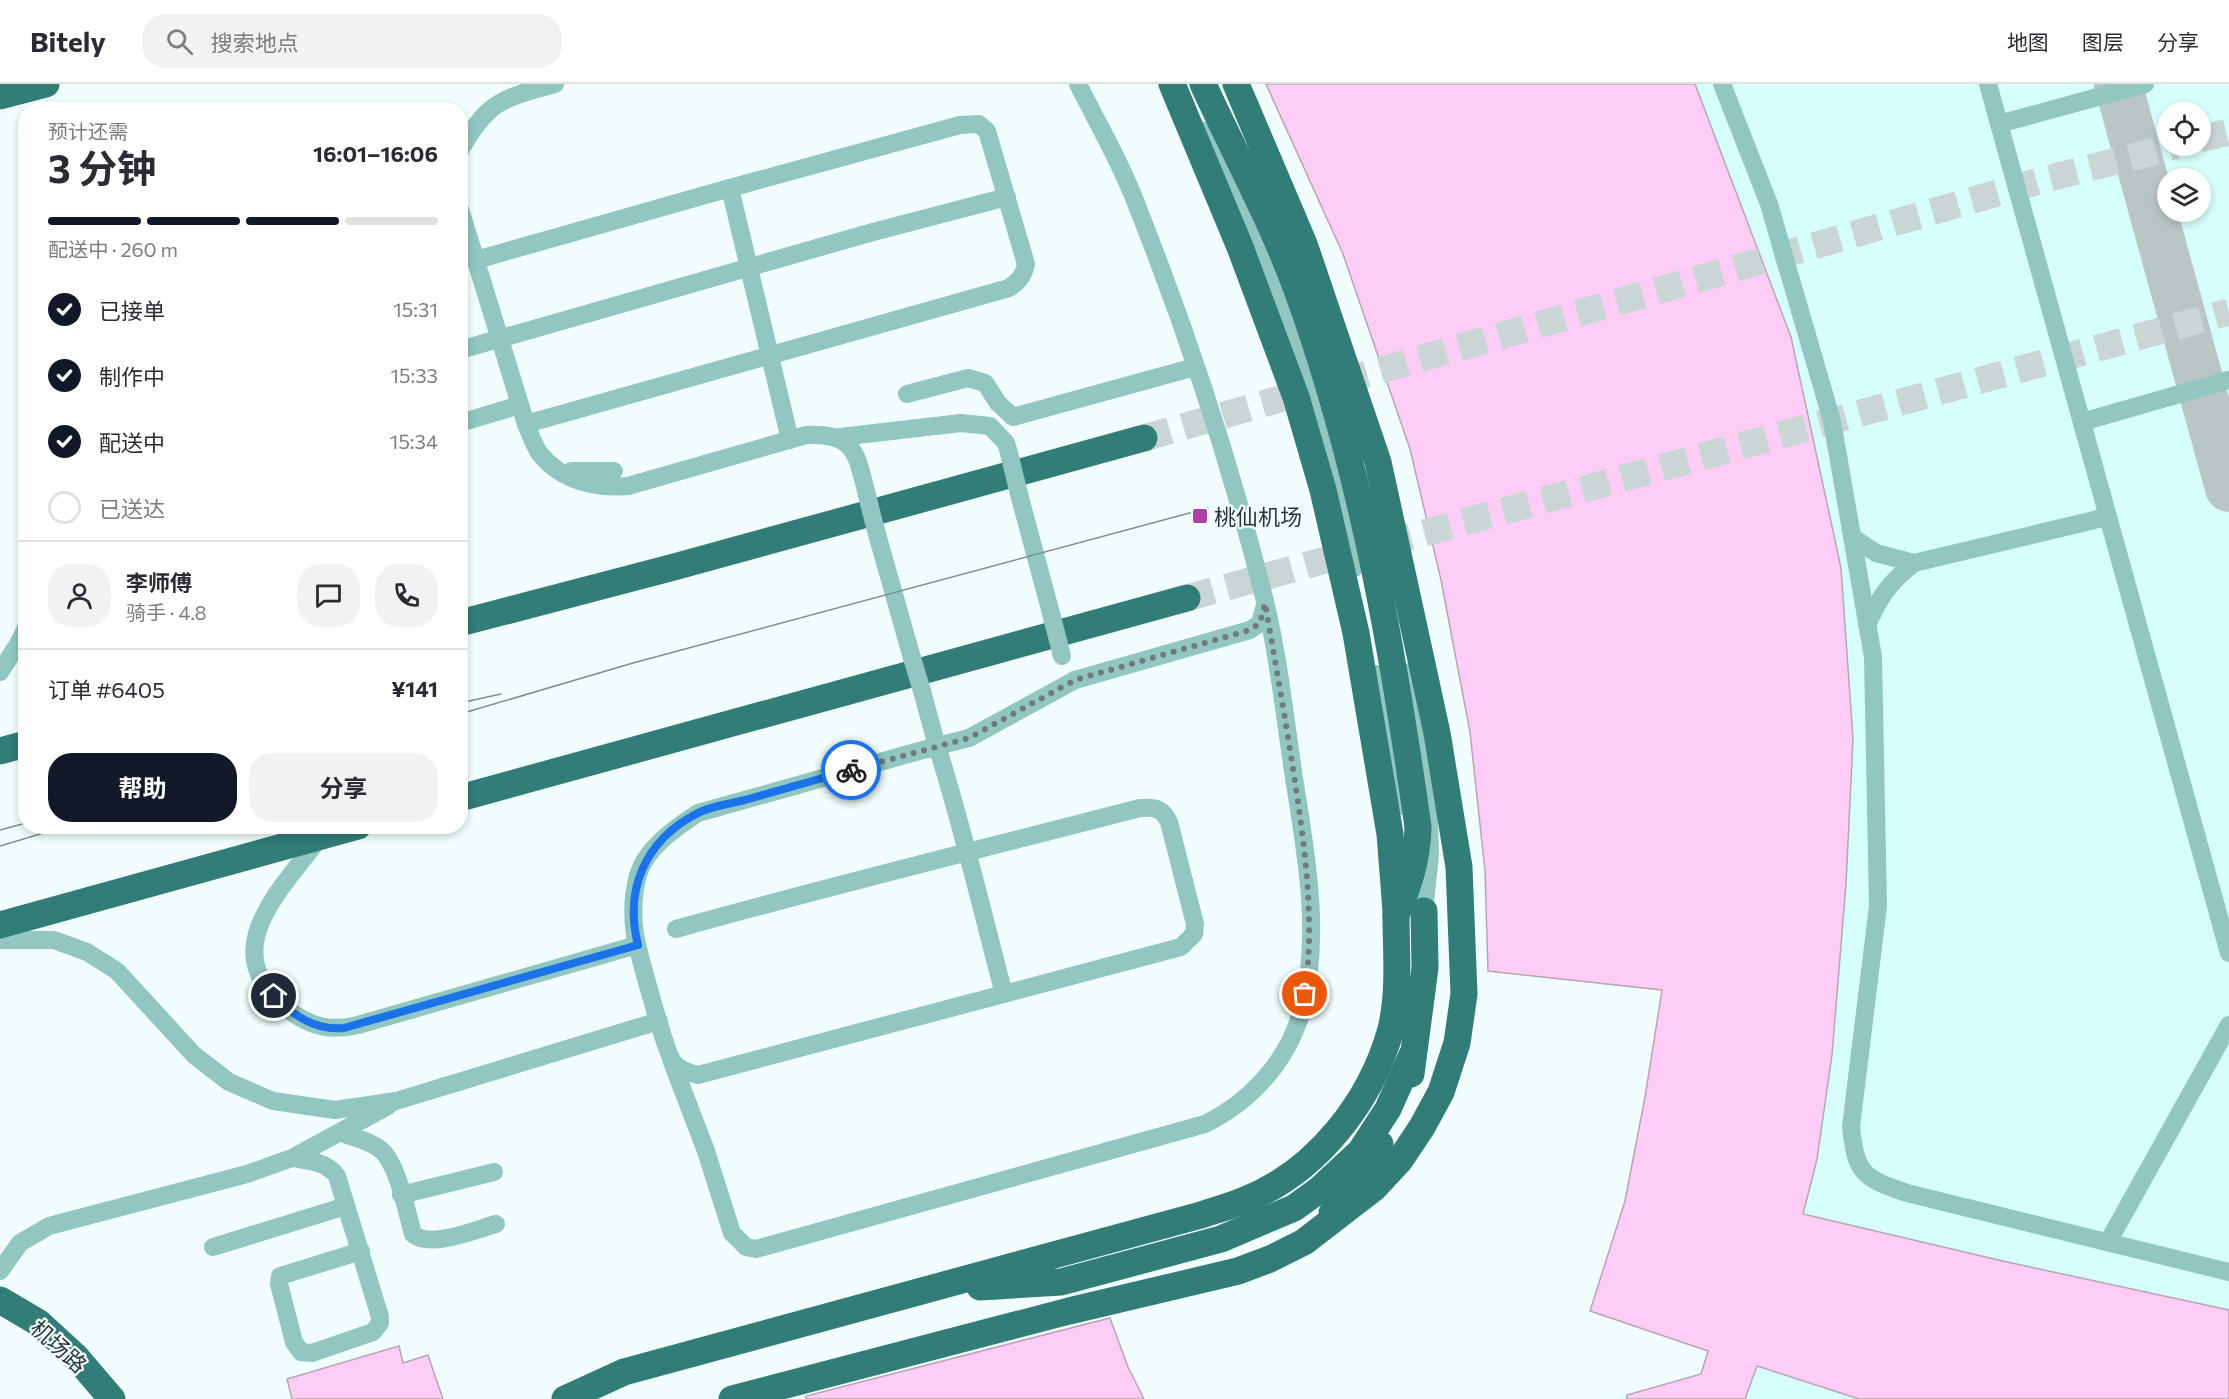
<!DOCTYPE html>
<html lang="zh">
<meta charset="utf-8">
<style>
body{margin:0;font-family:Commissioner,"Noto Sans SC",sans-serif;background:#f2f2f3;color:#2b2b33;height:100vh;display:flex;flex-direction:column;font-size:22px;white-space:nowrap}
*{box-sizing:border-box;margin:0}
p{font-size:20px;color:#7c7c81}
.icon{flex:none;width:33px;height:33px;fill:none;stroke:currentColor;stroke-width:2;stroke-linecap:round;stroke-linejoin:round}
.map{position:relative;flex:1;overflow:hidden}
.details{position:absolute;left:18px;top:18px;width:450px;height:732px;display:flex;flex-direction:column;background:#fff;border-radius:24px;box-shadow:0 3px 9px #0003}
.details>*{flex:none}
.fabs{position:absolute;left:2157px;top:18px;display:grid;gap:12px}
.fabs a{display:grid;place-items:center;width:54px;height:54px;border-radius:50%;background:#fff;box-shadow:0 3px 9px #0003;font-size:30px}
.pin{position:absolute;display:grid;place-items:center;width:51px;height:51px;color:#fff;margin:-26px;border:3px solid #fff;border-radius:50%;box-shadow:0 2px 6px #0007}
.courier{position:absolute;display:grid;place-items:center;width:60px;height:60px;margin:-30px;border:4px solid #1a73e8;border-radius:50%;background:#fff;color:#222;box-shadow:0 2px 8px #0007}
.summary em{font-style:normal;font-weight:700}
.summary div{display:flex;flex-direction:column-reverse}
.summary{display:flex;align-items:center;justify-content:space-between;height:102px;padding:0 30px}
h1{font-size:39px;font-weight:700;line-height:45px}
.bar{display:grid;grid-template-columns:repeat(4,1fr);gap:9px 6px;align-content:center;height:72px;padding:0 30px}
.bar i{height:8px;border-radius:4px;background:#e1e1e2}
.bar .current{background:#111827}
.bar p{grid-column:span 4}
.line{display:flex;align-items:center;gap:15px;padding:0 30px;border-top:2px solid #e1e1e2}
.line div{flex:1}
.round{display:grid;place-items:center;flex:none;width:63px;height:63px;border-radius:24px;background:#f2f2f3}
ol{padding:0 30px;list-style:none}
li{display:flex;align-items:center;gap:18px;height:66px}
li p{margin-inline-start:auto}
li .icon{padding:6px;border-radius:50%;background:#111827;color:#fff;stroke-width:4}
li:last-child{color:#7c7c81}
li i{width:33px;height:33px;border:3px solid #e1e1e2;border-radius:50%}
.action{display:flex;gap:12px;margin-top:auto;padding:12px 30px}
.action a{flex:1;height:69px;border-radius:24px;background:#111827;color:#fff;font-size:24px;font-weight:700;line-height:69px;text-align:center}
.action a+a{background:#f2f2f3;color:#2b2b33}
header{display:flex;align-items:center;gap:36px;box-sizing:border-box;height:84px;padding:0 30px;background:#fff;border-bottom:2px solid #e1e1e2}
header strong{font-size:28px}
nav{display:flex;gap:33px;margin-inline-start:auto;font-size:21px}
.search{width:420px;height:54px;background:#f2f2f3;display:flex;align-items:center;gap:15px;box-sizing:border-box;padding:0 21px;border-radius:24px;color:#7c7c81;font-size:22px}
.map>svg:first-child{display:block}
.built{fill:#d6fefa;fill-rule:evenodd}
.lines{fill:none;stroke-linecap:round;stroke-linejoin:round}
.taxiway{stroke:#bac6c5;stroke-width:48}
.building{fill:#fecdf5;stroke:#b8a4b4;stroke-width:1.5}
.highway-tunnel{stroke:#cad6d5;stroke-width:27;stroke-dasharray:27 14;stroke-linecap:butt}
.minor{stroke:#91c6c1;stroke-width:18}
.highway{stroke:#327d77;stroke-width:27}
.tram{stroke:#828e8d;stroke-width:1.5}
.minor-bridge{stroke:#91c6c1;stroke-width:18}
.highway-bridge{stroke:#327d77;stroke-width:27}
.done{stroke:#707c7b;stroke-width:6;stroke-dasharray:0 10.8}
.route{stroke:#1a73e8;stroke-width:8}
.poi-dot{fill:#ad41a2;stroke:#f2fefd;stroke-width:2}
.labels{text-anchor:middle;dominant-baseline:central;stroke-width:4.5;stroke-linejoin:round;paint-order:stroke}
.poi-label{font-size:22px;fill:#2a3635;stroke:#f2fefd;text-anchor:start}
.street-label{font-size:22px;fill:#2a3635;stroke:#f2fefd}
</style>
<header>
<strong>Bitely</strong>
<div class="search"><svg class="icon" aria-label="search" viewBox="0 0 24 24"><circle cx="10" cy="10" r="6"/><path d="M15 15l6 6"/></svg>搜索地点</div>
<nav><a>地图</a><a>图层</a><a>分享</a></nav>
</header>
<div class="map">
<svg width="2229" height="1315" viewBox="0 0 2229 1315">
<rect width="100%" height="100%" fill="#f2fefd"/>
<path class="built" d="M1266,0H2229V1315H1613L1700,1290L1708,1267L1590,1227L1625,1117L1645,1013L1661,907L1488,887L1485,787L1470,648L1441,496L1410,365L1343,170ZM2168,28H2200V62H2168ZM2168,94H2200V128H2168Z"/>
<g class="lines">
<polyline class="taxiway" points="2118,0 2229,404"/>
</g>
<g class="building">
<polygon points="1266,0 1695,0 1791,253 1841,484 1853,655 1846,800 1832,971 1817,1075 1803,1130 2007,1178 2229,1226 2229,1315 1859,1315 1757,1282 1745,1315 1627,1315 1627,1311 1701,1290 1708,1267 1590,1227 1625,1117 1645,1013 1662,906 1488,887 1485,787 1470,648 1441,496 1410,365 1343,170"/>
<polygon points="1110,1234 1128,1283 1144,1315 806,1315 806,1312"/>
<polygon points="399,1262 403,1279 428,1271 443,1315 292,1315 287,1295"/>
</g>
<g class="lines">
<g class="highway-tunnel">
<polyline points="2200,55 2229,48"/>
<polyline points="1144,354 2050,94 2176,62"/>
<polyline points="1187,514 2229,228"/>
</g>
<g class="minor">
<path d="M1722,0L1769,120L1832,337L1873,573L1878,822L1851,1043C1856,1090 1863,1094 1907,1109L2229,1188"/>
<polyline points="1988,0 2229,869"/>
<polyline points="1999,40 2145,0"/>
<polyline points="1204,47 1241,115 1328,357 1354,484"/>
<path d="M460,67C487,17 503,14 555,0"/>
<path d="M460,125L526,340C530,349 534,362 540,370C562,397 596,405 628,402L806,351C856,349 856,369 867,411"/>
<polyline points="476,176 730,104 790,356"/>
<polyline points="460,266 873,148 1007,113"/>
<polyline points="907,310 968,294 985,299 998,319 1013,333 1195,283"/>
<polyline points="2082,338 2229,296"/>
<polyline points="460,339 520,321"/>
<path d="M526,340L1009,204C1019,197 1023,193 1026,180L987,47L979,40L960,41L730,104"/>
<polyline points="840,353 961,339 990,342 1006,359 1009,369"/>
<polyline points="571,387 614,387"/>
<polyline points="1019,410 1052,533"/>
<polyline points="875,443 912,574"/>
<polyline points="1852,453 1876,469 1914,479"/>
<path d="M1867,541C1880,512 1889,499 1914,479L2107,433"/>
<polyline points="1412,587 1428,706 1430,771 1424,827"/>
<polyline points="0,588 20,557 26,543"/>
<polyline points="1376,590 1403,722"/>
<polyline points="922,607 937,662 969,654 1075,596 1250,546 1260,539 1265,521"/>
<path d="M320,753C282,806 214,865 286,924C309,942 329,948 358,941L637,861"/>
<path d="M676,845C830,802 985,764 1140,724C1155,723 1162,724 1169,738L1195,840L1194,850L1181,863L698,991C690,989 680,986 674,979C666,971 638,867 635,851C632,831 633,810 638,791C646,764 675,744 698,729L937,662C963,744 982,827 1004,910"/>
<polyline points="0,856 54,856 87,868 117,887 194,971 229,998 273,1017 335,1026 396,1017 659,937"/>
<path d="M672,978L706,1067L732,1149L746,1163L756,1165L1205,1040C1250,1018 1287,978 1301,929C1322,854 1306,769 1294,694C1285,635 1279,575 1265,517C1232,385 1189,253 1139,127C1123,83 1099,42 1078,0"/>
<path d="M342,1049C354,1054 371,1057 381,1066C398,1080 407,1129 413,1150C430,1165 475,1146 496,1140"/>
<path d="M292,1074C309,1077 326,1077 337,1092L380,1233V1239L373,1248L312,1269L301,1268L294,1258L279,1200L280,1192L361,1167"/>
<polyline points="401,1111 494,1088"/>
<polyline points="2108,1158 2229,941"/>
<polyline points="213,1163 346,1122"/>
<polyline points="0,1187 20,1159 49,1142 247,1090 292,1074 388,1022"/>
</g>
<g class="highway">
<polyline points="0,12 46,0"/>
<polyline points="460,539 674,483 1144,354"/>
<polyline points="0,667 26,660"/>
<polyline points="460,714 1187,514"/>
<polyline points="0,841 358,742"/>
<polyline points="1411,990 1425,884 1424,827"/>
<polyline points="1332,1129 1361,1095 1380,1060"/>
<polyline points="980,1203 1061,1198 1221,1155 1294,1124 1319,1106 1360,1068 1388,1025 1412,971"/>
<polyline points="0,1216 39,1239 76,1273 112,1315"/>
<path d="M565,1315L624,1288L1201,1131C1216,1126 1231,1122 1245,1116C1316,1088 1371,1018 1391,945C1400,908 1396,868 1396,831"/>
</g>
<g class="tram">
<polyline points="460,619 501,610"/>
<polyline points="460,630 633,579 1208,424"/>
<polyline points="0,746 26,739"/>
<polyline points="0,762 67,742"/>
</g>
<g class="minor-bridge">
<polyline points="1009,369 1019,410"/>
<polyline points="867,411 875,443"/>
<polyline points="1052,533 1062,572"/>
<polyline points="912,574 922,607"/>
</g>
<g class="highway-bridge">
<polyline points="1172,0 1240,163 1296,313 1323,406 1356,549 1390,750 1396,827"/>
<path d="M1203,0C1234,68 1270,133 1296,203C1360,378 1392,559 1418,743C1417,776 1409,801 1396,831"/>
<polyline points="732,1315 1069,1227 1238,1187 1270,1175 1304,1158 1374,1104 1400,1076 1422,1043 1441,1008 1457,959 1464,910 1459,783 1437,649 1378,378 1304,160 1236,0"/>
</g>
</g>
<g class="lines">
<path class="done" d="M851,686L969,654L1075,596L1250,546L1260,539L1265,519C1275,576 1285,633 1294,691C1305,764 1315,836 1305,910"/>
<path class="route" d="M274,912C293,931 315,947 344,944L638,861C624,805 645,757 696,730C710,722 729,720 745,716C780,706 816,696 851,686"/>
</g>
<rect class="poi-dot" x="1192" y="424" width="16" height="16" rx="3"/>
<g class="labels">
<g class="poi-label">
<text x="1214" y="432">桃仙机场</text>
</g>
<g class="street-label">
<text transform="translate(59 1262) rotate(42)">机场路</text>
</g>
</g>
</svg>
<div class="fabs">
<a><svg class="icon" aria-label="locate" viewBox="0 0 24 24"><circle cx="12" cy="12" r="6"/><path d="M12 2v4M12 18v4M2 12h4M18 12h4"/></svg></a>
<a><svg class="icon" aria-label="layers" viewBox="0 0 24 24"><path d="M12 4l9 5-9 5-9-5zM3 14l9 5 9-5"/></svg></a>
</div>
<div class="pin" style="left:1305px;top:910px;background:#ea580c"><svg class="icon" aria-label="bag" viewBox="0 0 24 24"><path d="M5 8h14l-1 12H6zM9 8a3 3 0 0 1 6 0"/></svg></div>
<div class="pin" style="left:274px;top:912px;background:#1f2937"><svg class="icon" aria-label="home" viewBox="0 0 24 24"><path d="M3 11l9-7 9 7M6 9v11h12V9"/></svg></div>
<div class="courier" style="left:851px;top:686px"><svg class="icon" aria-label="bike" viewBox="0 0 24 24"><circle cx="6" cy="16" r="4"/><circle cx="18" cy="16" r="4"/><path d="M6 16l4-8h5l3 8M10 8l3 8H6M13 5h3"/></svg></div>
<section class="details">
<div class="summary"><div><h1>3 分钟</h1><p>预计还需</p></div><em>16:01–16:06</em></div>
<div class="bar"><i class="current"></i><i class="current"></i><i class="current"></i><i></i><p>配送中 · 260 m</p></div>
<ol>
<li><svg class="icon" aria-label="check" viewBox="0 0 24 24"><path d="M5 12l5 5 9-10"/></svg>已接单<p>15:31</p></li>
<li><svg class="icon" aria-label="check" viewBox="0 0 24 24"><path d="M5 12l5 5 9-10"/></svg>制作中<p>15:33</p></li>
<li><svg class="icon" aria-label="check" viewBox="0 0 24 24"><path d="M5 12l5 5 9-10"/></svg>配送中<p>15:34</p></li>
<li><i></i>已送达</li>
</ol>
<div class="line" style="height:108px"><a class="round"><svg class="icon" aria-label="person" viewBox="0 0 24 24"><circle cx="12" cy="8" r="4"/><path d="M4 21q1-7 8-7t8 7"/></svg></a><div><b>李师傅</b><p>骑手 · 4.8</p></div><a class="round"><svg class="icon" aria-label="chat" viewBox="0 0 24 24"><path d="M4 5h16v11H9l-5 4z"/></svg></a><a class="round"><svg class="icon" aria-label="phone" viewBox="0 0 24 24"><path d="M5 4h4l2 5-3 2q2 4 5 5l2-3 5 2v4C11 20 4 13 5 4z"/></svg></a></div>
<div class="line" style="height:78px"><div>订单 #6405</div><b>¥141</b></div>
<div class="action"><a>帮助</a><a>分享</a></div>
</section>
</div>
